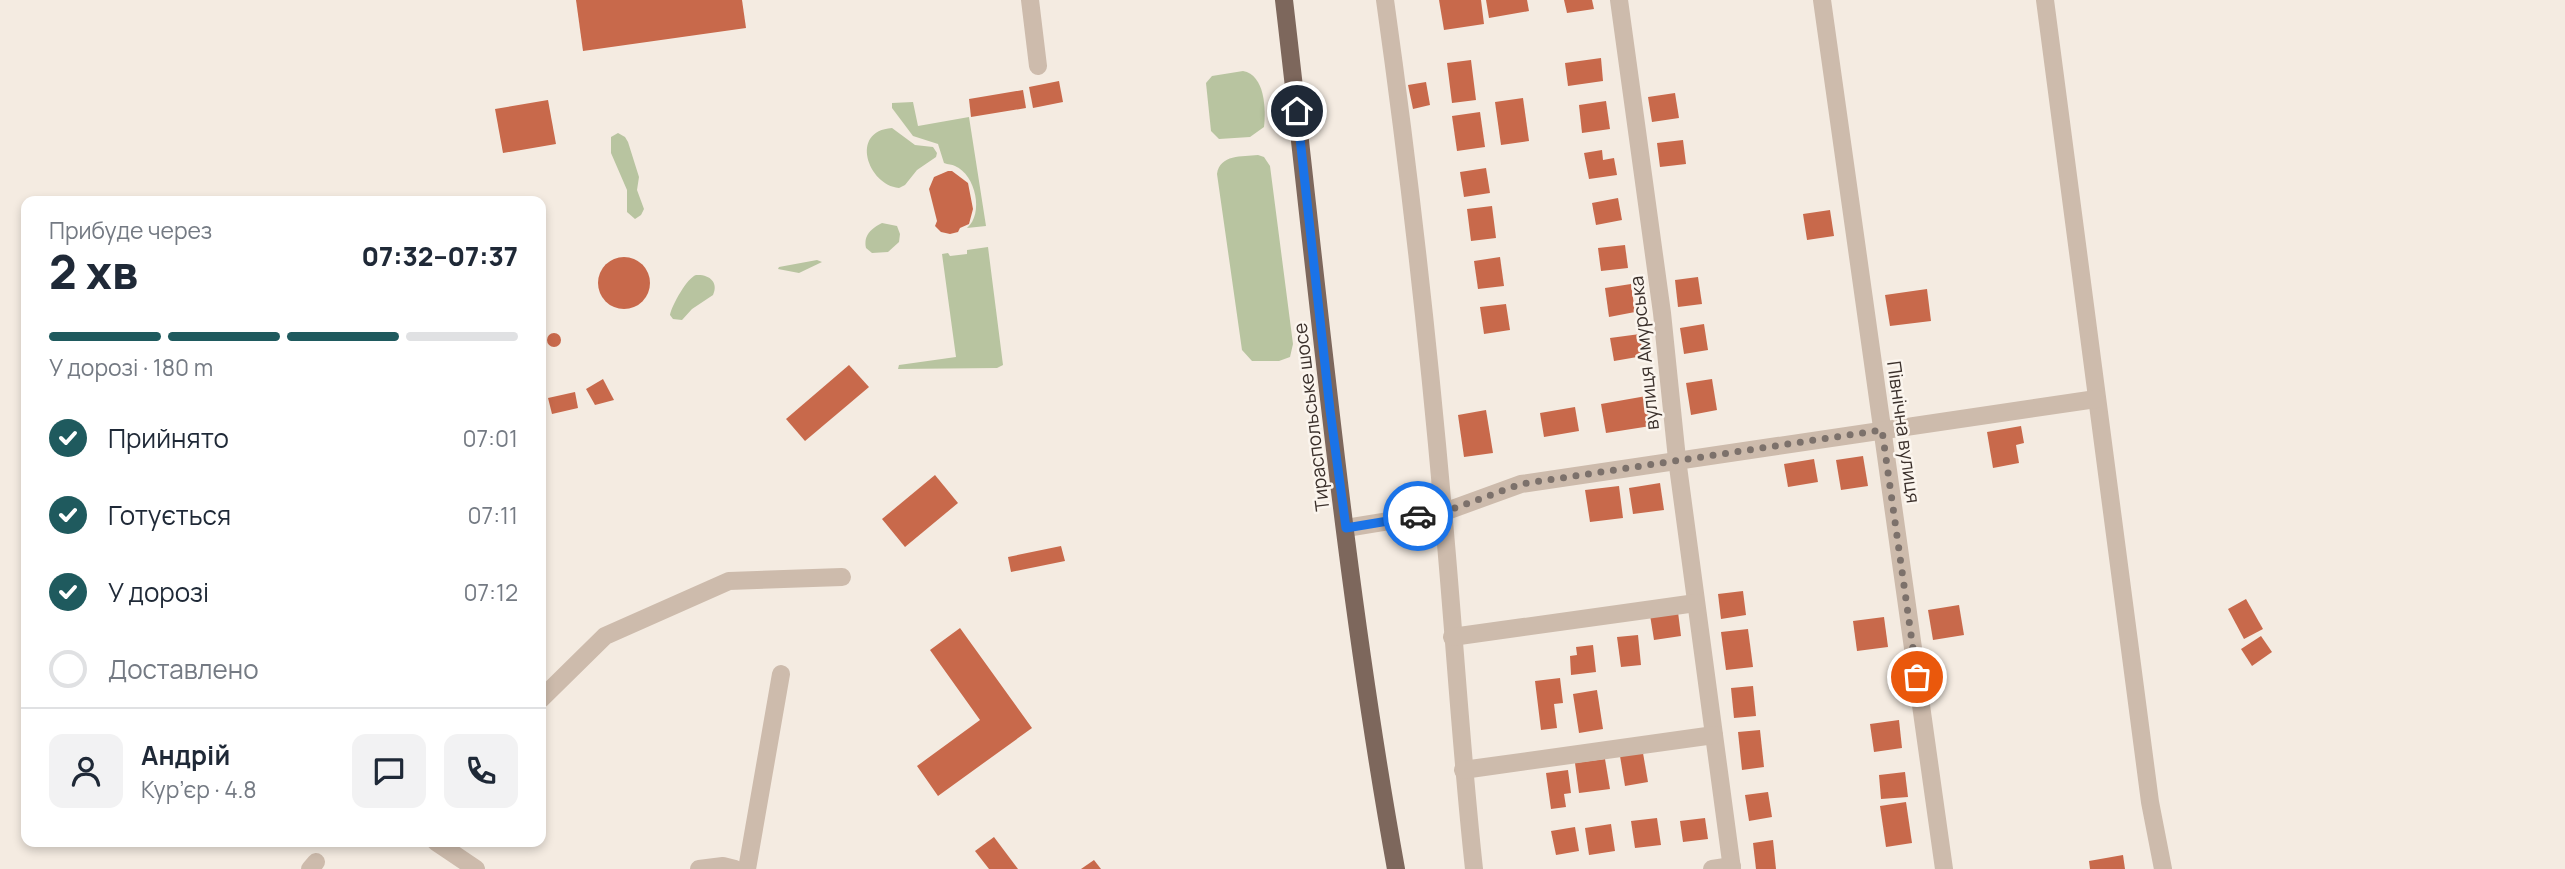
<!DOCTYPE html>
<html lang="uk">
<meta charset="utf-8">
<style>
body{margin:0;font-family:Manrope,sans-serif;background:#f2f2f3;color:#1f2937;height:100vh;display:flex;flex-direction:column;font-size:26px;white-space:nowrap}
*{box-sizing:border-box;margin:0}
p{font-size:23px;color:#747a83}
.icon{flex:none;width:38px;height:38px;fill:none;stroke:currentColor;stroke-width:2;stroke-linecap:round;stroke-linejoin:round}
.map{position:relative;flex:1;overflow:hidden}
.sheet{position:absolute;left:21px;top:196px;width:525px;height:651px;display:flex;flex-direction:column;background:#fff;border-radius:14px;box-shadow:0 4px 10px #0003}
.sheet>*{flex:none}
.pin{position:absolute;display:grid;place-items:center;width:60px;height:60px;color:#fff;margin:-30px;border:4px solid #fff;border-radius:50%;box-shadow:0 2px 7px #0007}
.courier{position:absolute;display:grid;place-items:center;width:70px;height:70px;margin:-35px;border:5px solid #1a73e8;border-radius:50%;background:#fff;color:#222;box-shadow:0 2px 9px #0007}
.headline em{font-style:normal;font-weight:800}
.headline div{display:flex;flex-direction:column-reverse}
.headline{display:flex;align-items:center;justify-content:space-between;height:119px;padding:0 28px}
h1{font-size:46px;font-weight:800;line-height:52px}
.bar{display:grid;grid-template-columns:repeat(4,1fr);gap:10px 7px;align-content:center;height:84px;padding:0 28px}
.bar i{height:9px;border-radius:5px;background:#e0e1e3}
.bar .selected{background:#1f5a5e}
.bar p{grid-column:span 4}
.line{display:flex;align-items:center;gap:18px;padding:0 28px;border-top:2px solid #e0e1e3}
.line div{flex:1}
.round{display:grid;place-items:center;flex:none;width:74px;height:74px;border-radius:14px;background:#f2f2f3}
ol{padding:0 28px;list-style:none}
li{display:flex;align-items:center;gap:21px;height:77px}
li p{margin-inline-start:auto}
li .icon{padding:7px;border-radius:50%;background:#1f5a5e;color:#fff;stroke-width:4}
li:last-child{color:#747a83}
li i{width:38px;height:38px;border:4px solid #e0e1e3;border-radius:50%}
.map>svg:first-child{display:block}
.green{fill:#b8c4a0}
.building{fill:#c8694b}
.lines{fill:none;stroke-linecap:round;stroke-linejoin:round}
.minor{stroke:#cdbbac;stroke-width:18}
.major{stroke:#7d675c;stroke-width:18}
.done{stroke:#7c716b;stroke-width:7;stroke-dasharray:0 12.6}
.route{stroke:#1a73e8;stroke-width:9}
.labels{text-anchor:middle;dominant-baseline:central;stroke-width:5;stroke-linejoin:round;paint-order:stroke}
.street-label{font-size:19px;fill:#3b302b;stroke:#fbf5ee}
</style>
<div class="map">
<svg width="2565" height="869" viewBox="0 0 2565 869">
<rect width="100%" height="100%" fill="#f4ebe1"/>
<g class="green">
<path d="M1243,71C1265,75 1266,109 1264,127L1250,137L1219,139L1211,131L1206,83L1212,76Z"/>
<path d="M913,102L918,126L969,117L986,226L967,228C984,214 976,175 955,166C952,164 948,165 944,163L938,144L913,136L892,108V103Z"/>
<path d="M892,128L915,145L933,147L937,153L936,157L917,170L905,185L899,188C868,185 849,131 892,128Z"/>
<polygon points="618,133 625,137 628,142 639,177 637,190 644,209 641,215 635,219 627,212 627,190 611,153 611,137"/>
<path d="M1258,155L1264,157L1270,166L1293,344L1290,357L1279,361H1252L1242,350L1217,174C1220,154 1242,157 1258,155Z"/>
<path d="M882,223L897,226L900,234L899,242L888,252L872,253L866,248C863,235 872,228 882,223Z"/>
<polygon points="988,247 1003,365 997,368 898,369 899,365 956,357 942,254 948,253 950,256 967,254 967,250"/>
<polygon points="817,260 822,262 799,273 778,269 779,267"/>
<path d="M696,275C709,274 719,282 713,295L692,309L682,320L673,319L670,315C672,305 687,278 696,275Z"/>
</g>
<g class="building">
<polygon points="576,0 742,0 746,28 583,51"/>
<polygon points="1439,0 1481,0 1484,24 1444,30"/>
<polygon points="1486,0 1527,0 1529,11 1489,18"/>
<polygon points="1564,0 1592,0 1594,9 1567,13"/>
<polygon points="1601,58 1603,81 1568,86 1565,63"/>
<polygon points="1471,60 1476,100 1452,103 1447,63"/>
<polygon points="1059,81 1063,102 1033,108 1029,87"/>
<polygon points="1426,82 1430,105 1413,109 1408,85"/>
<polygon points="1023,90 1026,108 971,117 969,99"/>
<polygon points="1675,93 1679,118 1652,122 1648,97"/>
<polygon points="1523,98 1529,141 1501,145 1495,102"/>
<polygon points="548,100 556,144 503,153 495,109"/>
<polygon points="1606,101 1610,129 1582,133 1579,105"/>
<polygon points="1480,112 1485,147 1457,151 1452,116"/>
<polygon points="1683,140 1686,164 1660,167 1657,143"/>
<polygon points="1602,150 1603,160 1614,158 1617,175 1589,179 1584,153"/>
<polygon points="1486,168 1490,193 1464,197 1460,172"/>
<polygon points="948,171 952,171 968,183 973,209 969,224 960,228 958,232 950,234 941,232 935,226 937,221 929,189 934,177"/>
<polygon points="1618,198 1622,220 1596,225 1592,203"/>
<polygon points="1492,206 1496,238 1471,241 1467,209"/>
<polygon points="1830,210 1834,236 1807,240 1803,214"/>
<polygon points="1625,245 1628,268 1601,271 1598,248"/>
<circle cx="624" cy="283" r="26"/>
<polygon points="1500,257 1504,286 1478,289 1474,261"/>
<polygon points="1698,277 1702,304 1678,307 1675,280"/>
<polygon points="1631,284 1635,312 1609,317 1605,288"/>
<polygon points="1927,289 1931,321 1890,326 1885,295"/>
<polygon points="1506,304 1510,330 1484,334 1480,307"/>
<polygon points="1704,324 1708,350 1684,354 1680,328"/>
<circle cx="554" cy="340" r="7"/>
<polygon points="1640,334 1643,356 1614,361 1610,338"/>
<polygon points="849,365 869,387 805,441 786,419"/>
<polygon points="603,379 614,400 595,405 586,389"/>
<polygon points="1712,379 1717,410 1691,415 1686,383"/>
<polygon points="575,392 578,408 552,414 548,398"/>
<polygon points="1652,395 1657,425 1606,433 1601,404"/>
<polygon points="1575,407 1579,431 1544,437 1540,413"/>
<polygon points="1486,410 1493,453 1464,457 1458,415"/>
<polygon points="2021,426 2024,443 2016,445 2019,463 1993,468 1987,432"/>
<polygon points="1863,456 1868,486 1841,490 1836,460"/>
<polygon points="1814,459 1818,482 1788,487 1784,464"/>
<polygon points="935,475 958,503 905,547 882,519"/>
<polygon points="1660,483 1664,510 1633,514 1629,488"/>
<polygon points="1619,486 1623,518 1590,522 1585,490"/>
<polygon points="1061,546 1065,561 1011,572 1008,557"/>
<polygon points="1743,591 1746,615 1721,619 1718,594"/>
<polygon points="2246,599 2263,629 2244,639 2228,609"/>
<polygon points="1959,605 1964,635 1933,640 1928,610"/>
<polygon points="1678,612 1681,636 1654,640 1650,615"/>
<polygon points="1884,617 1888,647 1857,651 1853,621"/>
<polygon points="960,628 1032,728 938,796 917,766 980,720 930,650"/>
<polygon points="1748,629 1753,667 1726,670 1721,632"/>
<polygon points="1638,635 1641,665 1621,667 1617,637"/>
<polygon points="2261,636 2272,652 2252,666 2241,649"/>
<polygon points="1593,645 1596,672 1571,675 1570,656 1577,655 1576,647"/>
<polygon points="1560,678 1563,703 1554,704 1557,728 1541,730 1535,681"/>
<polygon points="1753,686 1756,716 1734,718 1731,688"/>
<polygon points="1597,690 1603,729 1579,733 1573,694"/>
<polygon points="1899,720 1902,748 1874,752 1870,724"/>
<polygon points="1760,730 1764,767 1742,770 1738,732"/>
<polygon points="1643,753 1648,782 1625,786 1620,756"/>
<polygon points="1605,759 1610,789 1579,793 1575,763"/>
<polygon points="1568,770 1571,793 1564,794 1566,807 1551,809 1546,773"/>
<polygon points="1905,772 1908,797 1881,799 1879,775"/>
<polygon points="1768,792 1772,817 1749,821 1745,795"/>
<polygon points="1906,802 1912,843 1886,847 1880,806"/>
<polygon points="1657,818 1661,845 1635,848 1631,821"/>
<polygon points="1705,818 1708,839 1683,842 1680,821"/>
<polygon points="1611,824 1615,851 1589,855 1585,828"/>
<polygon points="1575,827 1579,851 1556,855 1551,831"/>
<polygon points="994,837 1018,869 989,869 975,851"/>
<polygon points="1773,840 1776,869 1756,869 1753,843"/>
<polygon points="2123,855 2125,869 2090,869 2089,861"/>
<polygon points="1094,860 1101,869 1081,869"/>
</g>
<g class="lines">
<g class="minor">
<polyline points="1030,0 1038,66"/>
<path d="M1385,0C1409,170 1428,340 1443,510C1454,630 1461,750 1474,869"/>
<polyline points="1619,0 1662,313 1677,459 1732,869"/>
<polyline points="1822,0 1944,869"/>
<polyline points="2045,0 2150,802 2163,869"/>
<polyline points="1346,528 1444,512 1521,484 2096,399"/>
<polyline points="1452,637 1696,603"/>
<polyline points="541,699 605,636 729,581 842,577"/>
<polyline points="1463,770 1714,735"/>
<polyline points="436,842 476,869"/>
<polyline points="310,869 316,862"/>
<polyline points="699,869 723,866 735,869"/>
<polyline points="747,869 781,674"/>
<polyline points="1712,869 1732,866"/>
</g>
<path class="major" d="M1284,0C1318,290 1344,582 1396,869"/>
</g>
<g class="lines">
<polyline class="done" points="1418,516 1444,512 1521,484 1882,430 1917,677"/>
<polyline class="route" points="1297,111 1330,410 1346,528 1418,516"/>
</g>
<g class="labels">
<g class="street-label">
<text transform="translate(1644 353) rotate(-96)">вулиця Амурська</text>
<text transform="translate(1311 417) rotate(-97)">Тираспольське шосе</text>
<text transform="translate(1904 432) rotate(82)">Північна вулиця</text>
</g>
</g>
</svg>
<div class="pin" style="left:1917px;top:677px;background:#ea580c"><svg class="icon" aria-label="bag" viewBox="0 0 24 24"><path d="M5 8h14l-1 12H6zM9 8a3 3 0 0 1 6 0"/></svg></div>
<div class="pin" style="left:1297px;top:111px;background:#1f2937"><svg class="icon" aria-label="home" viewBox="0 0 24 24"><path d="M3 11l9-7 9 7M6 9v11h12V9"/></svg></div>
<div class="courier" style="left:1418px;top:516px"><svg class="icon" aria-label="car" viewBox="0 0 24 24"><path d="M5 17H2v-5l4-1 3-4h7l3 4 3 1v5h-3M9 17h6M6 11h13"/><circle cx="7" cy="17" r="2"/><circle cx="17" cy="17" r="2"/></svg></div>
<section class="sheet">
<div class="headline"><div><h1>2 хв</h1><p>Прибуде через</p></div><em>07:32–07:37</em></div>
<div class="bar"><i class="selected"></i><i class="selected"></i><i class="selected"></i><i></i><p>У дорозі · 180 m</p></div>
<ol>
<li><svg class="icon" aria-label="check" viewBox="0 0 24 24"><path d="M5 12l5 5 9-10"/></svg>Прийнято<p>07:01</p></li>
<li><svg class="icon" aria-label="check" viewBox="0 0 24 24"><path d="M5 12l5 5 9-10"/></svg>Готується<p>07:11</p></li>
<li><svg class="icon" aria-label="check" viewBox="0 0 24 24"><path d="M5 12l5 5 9-10"/></svg>У дорозі<p>07:12</p></li>
<li><i></i>Доставлено</li>
</ol>
<div class="line" style="height:126px"><a class="round"><svg class="icon" aria-label="person" viewBox="0 0 24 24"><circle cx="12" cy="8" r="4"/><path d="M4 21q1-7 8-7t8 7"/></svg></a><div><b>Андрій</b><p>Кур’єр · 4.8</p></div><a class="round"><svg class="icon" aria-label="chat" viewBox="0 0 24 24"><path d="M4 5h16v11H9l-5 4z"/></svg></a><a class="round"><svg class="icon" aria-label="phone" viewBox="0 0 24 24"><path d="M5 4h4l2 5-3 2q2 4 5 5l2-3 5 2v4C11 20 4 13 5 4z"/></svg></a></div>
</section>
</div>
